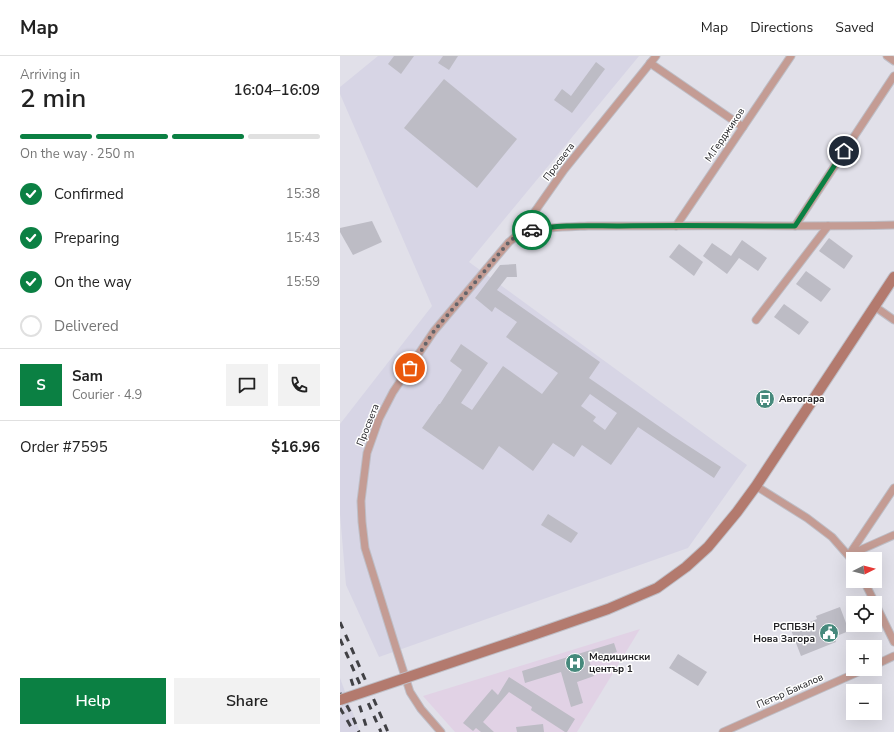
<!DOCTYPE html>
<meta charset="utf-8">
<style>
body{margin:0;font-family:"Nunito Sans",sans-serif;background:#f2f2f2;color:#222;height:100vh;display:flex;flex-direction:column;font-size:15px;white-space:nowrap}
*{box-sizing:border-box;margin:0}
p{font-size:13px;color:#767676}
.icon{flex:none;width:22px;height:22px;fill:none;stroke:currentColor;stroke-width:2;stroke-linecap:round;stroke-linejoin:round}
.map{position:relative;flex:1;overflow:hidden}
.side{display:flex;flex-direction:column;background:#fff;width:340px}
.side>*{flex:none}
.needle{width:26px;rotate:84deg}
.controls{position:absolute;left:506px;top:496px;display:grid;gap:8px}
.controls a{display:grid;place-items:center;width:36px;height:36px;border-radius:0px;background:#fff;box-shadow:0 4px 16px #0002;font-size:20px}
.pin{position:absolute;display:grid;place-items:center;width:34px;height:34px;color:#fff;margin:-17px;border:2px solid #fff;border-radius:50%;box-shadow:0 1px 4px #0007}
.courier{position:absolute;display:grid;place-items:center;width:40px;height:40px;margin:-20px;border:3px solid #0b8043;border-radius:50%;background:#fff;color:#222;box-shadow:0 1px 5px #0007}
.head em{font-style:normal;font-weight:600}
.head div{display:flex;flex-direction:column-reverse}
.head{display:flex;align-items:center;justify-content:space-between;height:68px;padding:0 20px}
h1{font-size:26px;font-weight:600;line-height:30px}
.bar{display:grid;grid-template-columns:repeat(4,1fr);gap:6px 4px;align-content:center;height:48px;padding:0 20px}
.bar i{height:5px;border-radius:3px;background:#e0e0e0}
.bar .active{background:#0b8043}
.bar p{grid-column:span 4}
.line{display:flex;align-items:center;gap:10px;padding:0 20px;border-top:1px solid #e0e0e0}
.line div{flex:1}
.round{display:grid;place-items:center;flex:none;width:42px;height:42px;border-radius:0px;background:#f2f2f2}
ol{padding:0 20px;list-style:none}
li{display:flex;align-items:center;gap:12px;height:44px}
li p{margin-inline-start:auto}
li .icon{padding:4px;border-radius:50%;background:#0b8043;color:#fff;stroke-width:4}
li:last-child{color:#767676}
li i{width:22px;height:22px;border:2px solid #e0e0e0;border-radius:50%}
.primary-button{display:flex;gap:8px;margin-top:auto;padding:8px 20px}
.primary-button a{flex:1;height:46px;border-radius:0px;background:#0b8043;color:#fff;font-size:16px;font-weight:600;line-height:46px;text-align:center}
.primary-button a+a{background:#f2f2f2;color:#222}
header{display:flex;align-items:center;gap:24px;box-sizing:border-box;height:56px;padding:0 20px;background:#fff;border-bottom:1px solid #e0e0e0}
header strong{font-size:19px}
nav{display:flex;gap:22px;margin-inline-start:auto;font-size:14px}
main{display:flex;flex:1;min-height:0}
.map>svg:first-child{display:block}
.built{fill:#d7d5e5}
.medical{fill:#e1d2e5}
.building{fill:#bdbcc5;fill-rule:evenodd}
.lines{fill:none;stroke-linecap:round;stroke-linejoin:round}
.street-casing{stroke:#bebec6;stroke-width:9}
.secondary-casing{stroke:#bebec6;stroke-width:12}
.street{stroke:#c49c94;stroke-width:7}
.secondary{stroke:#b37a6e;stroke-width:10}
.rail{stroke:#414145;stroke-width:3;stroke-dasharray:7 7;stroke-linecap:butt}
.secondary-bridge-casing{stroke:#bebec6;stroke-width:12;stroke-linecap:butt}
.secondary-bridge{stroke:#b37a6e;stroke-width:10}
.done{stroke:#646469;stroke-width:4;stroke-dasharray:0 7.2}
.route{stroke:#0b8043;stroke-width:5}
.labels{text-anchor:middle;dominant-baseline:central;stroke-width:3;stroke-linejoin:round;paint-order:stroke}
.street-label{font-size:10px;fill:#212124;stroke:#fff}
.poi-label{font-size:10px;font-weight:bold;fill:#212124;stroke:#fff;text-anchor:start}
</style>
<header>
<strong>Map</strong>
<nav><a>Map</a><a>Directions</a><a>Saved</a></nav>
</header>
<main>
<section class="side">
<div class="head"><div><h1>2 min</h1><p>Arriving in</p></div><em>16:04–16:09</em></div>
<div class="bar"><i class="active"></i><i class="active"></i><i class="active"></i><i></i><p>On the way · 250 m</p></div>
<ol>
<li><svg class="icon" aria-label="check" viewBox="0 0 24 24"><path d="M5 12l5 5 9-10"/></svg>Confirmed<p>15:38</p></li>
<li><svg class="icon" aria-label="check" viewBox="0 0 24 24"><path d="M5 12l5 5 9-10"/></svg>Preparing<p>15:43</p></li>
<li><svg class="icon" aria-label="check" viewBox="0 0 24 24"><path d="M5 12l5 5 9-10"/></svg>On the way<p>15:59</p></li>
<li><i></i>Delivered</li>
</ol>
<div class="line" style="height:72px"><b class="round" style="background:#0b8043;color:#fff">S</b><div><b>Sam</b><p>Courier · 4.9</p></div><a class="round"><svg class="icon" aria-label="chat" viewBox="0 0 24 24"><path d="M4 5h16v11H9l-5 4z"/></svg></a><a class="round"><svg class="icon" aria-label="phone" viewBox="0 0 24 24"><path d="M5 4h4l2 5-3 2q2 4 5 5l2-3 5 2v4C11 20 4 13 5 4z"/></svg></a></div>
<div class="line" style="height:52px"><div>Order #7595</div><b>$16.96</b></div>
<div class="primary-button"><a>Help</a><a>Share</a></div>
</section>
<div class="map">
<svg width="554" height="676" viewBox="0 0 554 676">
<rect width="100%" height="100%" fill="#e1e0e9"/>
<g class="built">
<polygon points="38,0 299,0 129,206 407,409 348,492 39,601 6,529 0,458 0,368 92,250 0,38 0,31"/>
<polygon points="0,622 20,676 0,676"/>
</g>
<polygon class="medical" points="300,573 237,676 115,676 83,640"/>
<g class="building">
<polygon points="54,0 74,0 61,18 48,8"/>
<polygon points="103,0 118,0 109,14 98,7"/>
<polygon points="256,6 265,13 232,57 214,44 222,33 231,40"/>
<polygon points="104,23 177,83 137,132 64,72"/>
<polygon points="32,165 42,186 13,199 0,176 0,172"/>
<polygon points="489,182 513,200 504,213 479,195"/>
<polygon points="402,184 427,202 418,215 399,202 387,218 363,200 372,187 391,200"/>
<polygon points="339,188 363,206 354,220 329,201"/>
<path d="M176,208L177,221H167L157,234L260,306L249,322L333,380L381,411L374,422L298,371L271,409L242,389L234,401L213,387L193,415L159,390L143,414L82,372L99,348H100L122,314L110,305L121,288L148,307L121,347L132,354L163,310L202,338L218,317L166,281L177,266L155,251L152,256L135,242L160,209ZM250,338L277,357L265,374L253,365L256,361L241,350Z"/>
<polygon points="466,215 491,233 481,246 456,228"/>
<polygon points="444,248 469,266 459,279 434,261"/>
<polygon points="208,458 238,477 231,487 201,469"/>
<polygon points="500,551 509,575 494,581 496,586 461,600 451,574 477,563 476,560"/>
<polygon points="274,587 277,596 249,604 254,620 237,626 243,647 231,651 221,616 185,627 182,615"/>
<polygon points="338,598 367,616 358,630 329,612"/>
<polygon points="169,621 235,663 227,676 225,676 191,654 192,651 169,636 143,666 154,676 141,676 136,672 133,675 123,667 152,633 158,639"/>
<polygon points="203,668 204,676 177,676 176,671"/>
</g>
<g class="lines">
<g class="street-casing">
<g id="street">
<polyline points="547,0 554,5"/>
<polyline points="310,7 403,71"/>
<polyline points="336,170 451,0"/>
<polyline points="455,170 554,20"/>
<path d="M179,178C203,171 224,171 248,170C266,170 284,170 303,170C386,169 470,171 554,169"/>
<polyline points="534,250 554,264"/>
<polyline points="416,264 488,170"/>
<polyline points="416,430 467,462 492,481 513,505"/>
<polyline points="509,499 554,432"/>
<polyline points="509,499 554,479"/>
<polyline points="524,525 535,547"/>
<polyline points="535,547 554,586"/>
<polyline points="535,609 554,600"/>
<polyline points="101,676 81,653 70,636 56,592 25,492 22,466 21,445 27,397 39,363 53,336 94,275 169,186 179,178 224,114 316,0"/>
<polyline points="383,676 525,613"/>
</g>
</g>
<g class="secondary-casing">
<polyline id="secondary" points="190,580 268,553 317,532 346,511 368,491 397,456 416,430 554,221"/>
</g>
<use href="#street" class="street"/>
<use href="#secondary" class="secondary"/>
<g class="rail">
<polyline points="0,566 48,676"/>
<polyline points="0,583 41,676"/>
<polyline points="11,623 28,676"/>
<polyline points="0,637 12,659 19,676"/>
<polyline points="0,652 14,676"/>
</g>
<g class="secondary-bridge-casing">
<polyline id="secondary-bridge" points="0,644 190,580"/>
</g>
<use href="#secondary-bridge" class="secondary-bridge"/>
</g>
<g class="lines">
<polyline class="done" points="70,312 94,275 169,186 179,178 192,174"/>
<path class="route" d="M192,174C220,168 251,170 280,170C339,169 397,170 455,170L504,95"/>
</g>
<defs>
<g id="bus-disc" transform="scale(1)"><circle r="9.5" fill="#46897c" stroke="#fff"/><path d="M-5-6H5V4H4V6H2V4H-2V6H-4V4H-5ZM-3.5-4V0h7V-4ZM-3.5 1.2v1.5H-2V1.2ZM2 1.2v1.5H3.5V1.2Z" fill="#fff"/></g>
<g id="civic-disc" transform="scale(1)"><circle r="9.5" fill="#46897c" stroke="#fff"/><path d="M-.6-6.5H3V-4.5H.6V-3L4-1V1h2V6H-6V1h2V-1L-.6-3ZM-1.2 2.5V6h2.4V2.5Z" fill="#fff"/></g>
<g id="hospital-disc" transform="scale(1)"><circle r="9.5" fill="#46897c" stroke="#fff"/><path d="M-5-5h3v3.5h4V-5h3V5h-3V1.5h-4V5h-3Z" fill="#fff"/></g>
</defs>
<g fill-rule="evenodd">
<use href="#bus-disc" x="425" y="343"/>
<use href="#civic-disc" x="489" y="577"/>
<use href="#hospital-disc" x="235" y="607"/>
</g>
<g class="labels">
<g class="street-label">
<text transform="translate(385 79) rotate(-56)">М.Герджиков</text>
<text transform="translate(219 106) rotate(-53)">Просвета</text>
<text transform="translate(28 369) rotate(-68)">Просвета</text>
<text transform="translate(450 635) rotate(-24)">Петър Бакалов</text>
</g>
<g class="poi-label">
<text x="439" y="343">Автогара</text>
<text x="475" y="571" text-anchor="end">РСПБЗН<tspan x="475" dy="12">Нова Загора</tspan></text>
<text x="249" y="601">Медицински<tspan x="249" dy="12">център 1</tspan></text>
</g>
</g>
</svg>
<div class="controls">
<a><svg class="needle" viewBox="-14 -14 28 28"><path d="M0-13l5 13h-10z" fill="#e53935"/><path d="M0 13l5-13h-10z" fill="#767676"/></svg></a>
<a><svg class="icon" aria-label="locate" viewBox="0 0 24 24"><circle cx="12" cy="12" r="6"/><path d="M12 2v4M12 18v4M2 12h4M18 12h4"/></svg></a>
<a>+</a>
<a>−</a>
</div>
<div class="pin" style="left:70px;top:312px;background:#ea580c"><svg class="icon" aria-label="bag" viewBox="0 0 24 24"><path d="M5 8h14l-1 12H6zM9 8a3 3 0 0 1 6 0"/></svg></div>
<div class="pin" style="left:504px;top:95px;background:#1f2937"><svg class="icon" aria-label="home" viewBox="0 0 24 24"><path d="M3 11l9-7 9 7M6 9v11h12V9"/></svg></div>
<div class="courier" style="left:192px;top:174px"><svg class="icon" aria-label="car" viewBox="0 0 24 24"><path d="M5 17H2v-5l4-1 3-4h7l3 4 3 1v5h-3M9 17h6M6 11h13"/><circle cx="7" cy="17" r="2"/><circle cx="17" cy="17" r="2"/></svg></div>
</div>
</main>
